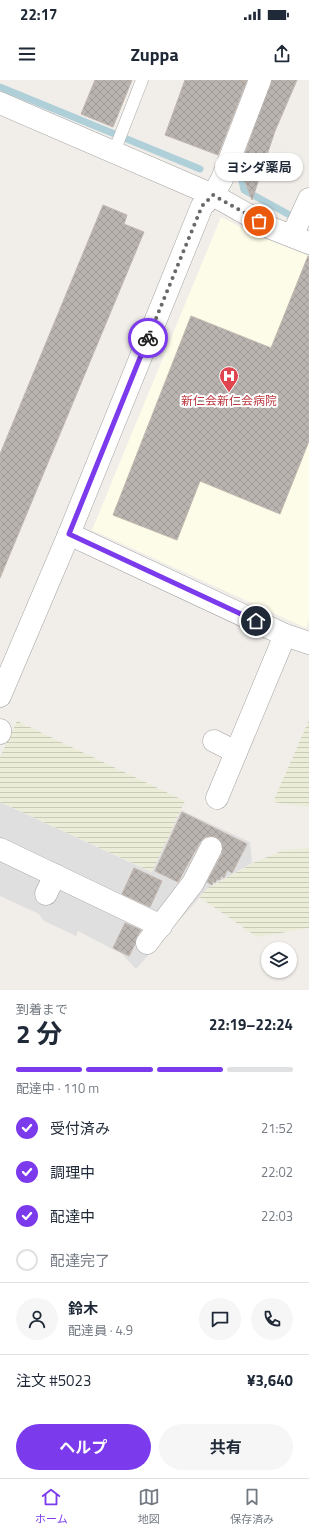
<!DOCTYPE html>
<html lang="ja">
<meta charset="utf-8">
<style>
body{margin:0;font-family:"Titillium Web","Noto Sans JP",sans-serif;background:#f6f6f7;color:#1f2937;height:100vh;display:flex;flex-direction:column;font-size:15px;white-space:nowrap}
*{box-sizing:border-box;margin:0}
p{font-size:13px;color:#747a83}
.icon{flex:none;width:22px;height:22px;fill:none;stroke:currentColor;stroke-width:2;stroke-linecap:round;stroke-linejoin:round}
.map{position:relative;height:910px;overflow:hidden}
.panel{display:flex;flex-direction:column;background:#fff;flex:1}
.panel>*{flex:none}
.fabs{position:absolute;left:261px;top:862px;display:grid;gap:8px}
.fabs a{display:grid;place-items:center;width:36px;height:36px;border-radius:50%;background:#fff;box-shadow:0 1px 3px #0004;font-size:20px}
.pin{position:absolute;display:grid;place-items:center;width:34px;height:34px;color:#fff;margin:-17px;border:2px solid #fff;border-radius:50%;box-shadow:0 1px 4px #0007}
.courier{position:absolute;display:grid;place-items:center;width:40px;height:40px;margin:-20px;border:3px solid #7c3aed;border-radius:50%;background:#fff;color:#222;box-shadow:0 1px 5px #0007}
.bubble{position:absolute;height:28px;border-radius:14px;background:#fff;box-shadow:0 1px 3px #0004;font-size:13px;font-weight:700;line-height:28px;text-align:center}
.overview em{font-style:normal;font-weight:700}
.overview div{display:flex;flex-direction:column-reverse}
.overview{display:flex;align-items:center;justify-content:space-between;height:68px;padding:0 16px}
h1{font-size:26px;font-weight:700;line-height:30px}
.bar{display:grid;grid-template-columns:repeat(4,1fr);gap:6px 4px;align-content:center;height:48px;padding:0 16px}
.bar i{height:5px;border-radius:3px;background:#e0e1e3}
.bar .on{background:#7c3aed}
.bar p{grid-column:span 4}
.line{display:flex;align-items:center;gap:10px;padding:0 16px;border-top:1px solid #e0e1e3}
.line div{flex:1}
.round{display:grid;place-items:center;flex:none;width:42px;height:42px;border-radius:21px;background:#f6f6f7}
ol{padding:0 16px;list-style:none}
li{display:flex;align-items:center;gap:12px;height:44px}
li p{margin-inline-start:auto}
li .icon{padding:4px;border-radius:50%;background:#7c3aed;color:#fff;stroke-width:4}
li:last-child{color:#747a83}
li i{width:22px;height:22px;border:2px solid #e0e1e3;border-radius:50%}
.cta{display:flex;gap:8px;margin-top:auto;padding:8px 16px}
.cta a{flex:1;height:46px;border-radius:24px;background:#7c3aed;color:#fff;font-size:16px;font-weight:700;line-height:46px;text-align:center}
.cta a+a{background:#f6f6f7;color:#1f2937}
.status{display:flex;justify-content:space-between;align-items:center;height:28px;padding:0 20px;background:#fff;direction:ltr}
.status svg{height:11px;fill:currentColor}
header{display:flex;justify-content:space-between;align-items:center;height:52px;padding:0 16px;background:#fff;font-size:18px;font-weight:700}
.tabs{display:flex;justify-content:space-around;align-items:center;height:56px;border-top:1px solid #e0e1e3;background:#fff;font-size:11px;color:#747a83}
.tabs a{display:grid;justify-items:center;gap:2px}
.tabs .on{color:#7c3aed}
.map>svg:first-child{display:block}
.residential{fill:#e0dfdf}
.education{fill:#fcfce8}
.farmland{fill:url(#farmland-rules)}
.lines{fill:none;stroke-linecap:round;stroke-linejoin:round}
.stream{stroke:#b0d0d9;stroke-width:7}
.building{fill:url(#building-cross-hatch);stroke:#c1b6ae}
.service-casing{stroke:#a3a3a3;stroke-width:13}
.minor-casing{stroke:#a3a3a3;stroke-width:23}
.service{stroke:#fff;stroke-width:12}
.minor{stroke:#fff;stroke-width:22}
.done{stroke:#6a6968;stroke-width:4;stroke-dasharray:0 7.2}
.route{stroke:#7c3aed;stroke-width:5}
.labels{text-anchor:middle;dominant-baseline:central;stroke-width:4;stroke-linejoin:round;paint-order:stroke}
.health-label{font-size:12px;fill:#be3a42;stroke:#fff}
</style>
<div class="status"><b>22:17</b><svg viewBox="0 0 49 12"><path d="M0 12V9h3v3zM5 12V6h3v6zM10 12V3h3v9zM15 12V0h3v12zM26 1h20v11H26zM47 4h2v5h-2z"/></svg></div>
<header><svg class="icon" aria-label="menu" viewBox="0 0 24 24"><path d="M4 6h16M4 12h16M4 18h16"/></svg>Zuppa<svg class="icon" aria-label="share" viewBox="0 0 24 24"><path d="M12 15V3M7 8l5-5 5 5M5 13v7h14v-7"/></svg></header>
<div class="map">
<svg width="309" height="910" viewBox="0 0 309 910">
<defs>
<pattern id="farmland-rules" width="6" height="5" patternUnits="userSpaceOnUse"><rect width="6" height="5" fill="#ebedd8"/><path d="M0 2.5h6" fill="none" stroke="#c9cbb9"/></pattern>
<pattern id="building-cross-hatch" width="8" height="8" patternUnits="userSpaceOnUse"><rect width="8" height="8" fill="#bab4b0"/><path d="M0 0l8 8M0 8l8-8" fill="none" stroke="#a09a97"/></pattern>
</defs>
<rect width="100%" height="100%" fill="#f1eeea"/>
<polygon class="residential" points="0,722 151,792 181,730 250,762 252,783 208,808 136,889 122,874 78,851 76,856 44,841 39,834 0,816"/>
<polygon class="education" points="221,137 258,156 309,176 309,540 306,548 92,450"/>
<g class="farmland">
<polygon points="309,640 309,727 273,722"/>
<polygon points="17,641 185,721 152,792 0,722 0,677"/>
<polygon points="309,768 309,848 257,857 199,817 208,808 253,783 284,770"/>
</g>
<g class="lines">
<g class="stream">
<polyline points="0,7 200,89"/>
<polyline points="238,83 244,110 297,139"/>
</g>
</g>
<g class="building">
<polygon points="95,0 132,0 113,47 81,34"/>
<polygon points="185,0 247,0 218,75 165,55"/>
<polygon points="272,0 297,0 275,51 252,120 242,94 241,84"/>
<polygon points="103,125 127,135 124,144 144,152 0,498 0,374"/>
<polygon points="308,176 309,176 309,361 280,434 200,401 177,460 113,435 191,236 271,268"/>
<polygon points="182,732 247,764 232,793 227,790 224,798 221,796 220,800 217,799 215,803 213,801 212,805 207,802 222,774 223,768 221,761 216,757 211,756 205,757 200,762 178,802 155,791"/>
<polygon points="134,788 162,801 150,827 122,814"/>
<polygon points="125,843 141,850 137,856 135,864 129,876 113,868"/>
</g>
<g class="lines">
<g class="service-casing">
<polyline id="service" points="114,72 142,0"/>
</g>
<g class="minor-casing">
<g id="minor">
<polyline points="0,23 213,115 271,148 309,163"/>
<polyline points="292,156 309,119"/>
<polyline points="69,454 285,555 309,563"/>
<polyline points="0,616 69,454 202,126 213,115 222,99 260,0"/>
<polyline points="0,650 0,653"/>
<polyline points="214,661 236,672"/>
<polyline points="217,718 285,555"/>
<polyline points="0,769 161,846"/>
<polyline points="46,814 55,795"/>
<polyline points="147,863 193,803 211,768"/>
</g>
</g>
<use href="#service" class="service"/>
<use href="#minor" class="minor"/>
</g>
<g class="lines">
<polyline class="done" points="148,258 202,126 213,115 259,141"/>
<polyline class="route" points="148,258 69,454 256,541"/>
</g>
<defs>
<g id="hospital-pin" transform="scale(1)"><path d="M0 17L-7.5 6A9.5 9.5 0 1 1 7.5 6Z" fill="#e0444e" stroke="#fff"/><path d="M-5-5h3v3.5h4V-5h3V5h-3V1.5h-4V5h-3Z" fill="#fff"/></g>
</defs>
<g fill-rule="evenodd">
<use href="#hospital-pin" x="229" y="296"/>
</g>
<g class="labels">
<g class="health-label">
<text x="229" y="320">新仁会新仁会病院</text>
</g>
</g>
</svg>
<div class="fabs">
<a><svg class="icon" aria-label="layers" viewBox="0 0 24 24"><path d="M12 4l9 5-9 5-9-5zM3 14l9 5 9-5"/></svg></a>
</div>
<div class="pin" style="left:259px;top:141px;background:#ea580c"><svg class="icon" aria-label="bag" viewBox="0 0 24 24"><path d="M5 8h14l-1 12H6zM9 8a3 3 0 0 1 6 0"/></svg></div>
<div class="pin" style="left:256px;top:541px;background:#1f2937"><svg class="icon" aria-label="home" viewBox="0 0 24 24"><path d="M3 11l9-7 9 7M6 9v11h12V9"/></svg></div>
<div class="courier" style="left:148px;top:258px"><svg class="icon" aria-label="bike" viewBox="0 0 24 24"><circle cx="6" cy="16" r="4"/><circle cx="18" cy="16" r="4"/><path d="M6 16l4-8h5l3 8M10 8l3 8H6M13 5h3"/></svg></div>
<div class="bubble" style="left:215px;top:73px;width:88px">ヨシダ薬局</div>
</div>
<section class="panel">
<div class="overview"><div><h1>2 分</h1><p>到着まで</p></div><em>22:19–22:24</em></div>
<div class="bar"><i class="on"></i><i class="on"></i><i class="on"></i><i></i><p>配達中 · 110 m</p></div>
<ol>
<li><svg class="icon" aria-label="check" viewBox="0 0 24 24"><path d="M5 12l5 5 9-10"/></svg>受付済み<p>21:52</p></li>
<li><svg class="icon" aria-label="check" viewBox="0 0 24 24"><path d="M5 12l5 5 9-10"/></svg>調理中<p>22:02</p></li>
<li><svg class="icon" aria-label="check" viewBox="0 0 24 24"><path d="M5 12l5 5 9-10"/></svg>配達中<p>22:03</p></li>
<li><i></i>配達完了</li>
</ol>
<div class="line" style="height:72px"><a class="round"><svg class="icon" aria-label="person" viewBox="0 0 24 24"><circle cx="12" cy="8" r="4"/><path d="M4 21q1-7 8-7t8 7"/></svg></a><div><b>鈴木</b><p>配達員 · 4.9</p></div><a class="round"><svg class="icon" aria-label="chat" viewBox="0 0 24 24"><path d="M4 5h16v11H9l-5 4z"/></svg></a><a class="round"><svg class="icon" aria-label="phone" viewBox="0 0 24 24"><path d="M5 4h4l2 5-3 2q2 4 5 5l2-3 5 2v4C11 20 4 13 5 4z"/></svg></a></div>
<div class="line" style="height:52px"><div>注文 #5023</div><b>¥3,640</b></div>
<div class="cta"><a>ヘルプ</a><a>共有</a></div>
</section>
<nav class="tabs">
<a class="on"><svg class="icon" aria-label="home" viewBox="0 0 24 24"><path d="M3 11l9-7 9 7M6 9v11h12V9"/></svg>ホーム</a>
<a><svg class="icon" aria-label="map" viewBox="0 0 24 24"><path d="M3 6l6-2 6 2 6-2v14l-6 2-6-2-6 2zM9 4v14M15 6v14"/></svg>地図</a>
<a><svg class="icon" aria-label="saved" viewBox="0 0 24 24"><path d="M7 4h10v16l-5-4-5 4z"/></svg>保存済み</a>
</nav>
